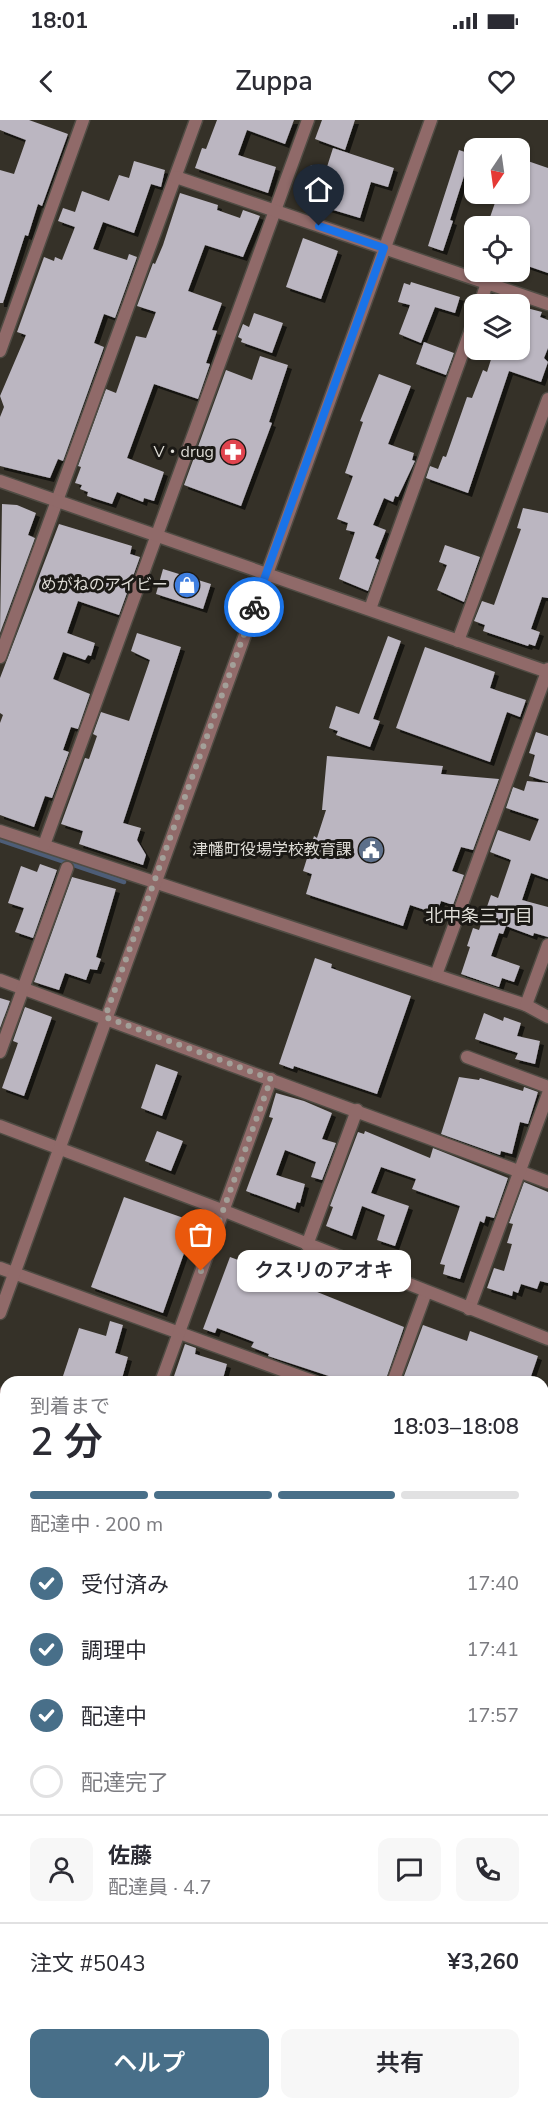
<!DOCTYPE html>
<html lang="ja">
<meta charset="utf-8">
<style>
body{margin:0;font-family:"Nunito Sans","Noto Sans JP",sans-serif;background:#f7f7f7;color:#2b2b33;height:100vh;display:flex;flex-direction:column;font-size:22px;white-space:nowrap}
*{box-sizing:border-box;margin:0}
p{font-size:20px;color:#7c7c81}
.icon{flex:none;width:33px;height:33px;fill:none;stroke:currentColor;stroke-width:2;stroke-linecap:round;stroke-linejoin:round}
.map{position:relative;flex:1;overflow:hidden}
.details{position:absolute;left:0px;top:1256px;width:549px;height:734px;display:flex;flex-direction:column;background:#fff;border-radius:18px 18px 0 0;box-shadow:0 2px 4px #0004}
.details>*{flex:none}
.needle{width:39px;rotate:193deg}
.tools{position:absolute;left:464px;top:18px;display:grid;gap:12px}
.tools a{display:grid;place-items:center;width:66px;height:66px;border-radius:12px;background:#fff;box-shadow:0 2px 4px #0004;font-size:30px}
.pin{position:absolute;display:grid;place-items:center;width:51px;height:51px;color:#fff;margin:-62px -26px;border-radius:50% 50% 50% 0;rotate:-45deg;box-shadow:0 0 6px #0007}
.pin .icon{rotate:45deg}
.courier{position:absolute;display:grid;place-items:center;width:60px;height:60px;margin:-30px;border:4px solid #1a73e8;border-radius:50%;background:#fff;color:#222;box-shadow:0 2px 8px #0007}
.bubble{position:absolute;height:42px;border-radius:12px;background:#fff;box-shadow:0 2px 4px #0004;font-size:20px;font-weight:600;line-height:42px;text-align:center}
.headline em{font-style:normal;font-weight:600}
.headline div{display:flex;flex-direction:column-reverse}
.headline{display:flex;align-items:center;justify-content:space-between;height:102px;padding:0 30px}
h1{font-size:39px;font-weight:600;line-height:45px}
.bar{display:grid;grid-template-columns:repeat(4,1fr);gap:9px 6px;align-content:center;height:72px;padding:0 30px}
.bar i{height:8px;border-radius:4px;background:#e1e1e2}
.bar .on{background:#486f89}
.bar p{grid-column:span 4}
.line{display:flex;align-items:center;gap:15px;padding:0 30px;border-top:2px solid #e1e1e2}
.line div{flex:1}
.round{display:grid;place-items:center;flex:none;width:63px;height:63px;border-radius:12px;background:#f7f7f7}
ol{padding:0 30px;list-style:none}
li{display:flex;align-items:center;gap:18px;height:66px}
li p{margin-inline-start:auto}
li .icon{padding:6px;border-radius:50%;background:#486f89;color:#fff;stroke-width:4}
li:last-child{color:#7c7c81}
li i{width:33px;height:33px;border:3px solid #e1e1e2;border-radius:50%}
.primary-button{display:flex;gap:12px;margin-top:auto;padding:12px 30px}
.primary-button a{flex:1;height:69px;border-radius:12px;background:#486f89;color:#fff;font-size:24px;font-weight:600;line-height:69px;text-align:center}
.primary-button a+a{background:#f7f7f7;color:#2b2b33}
.status{display:flex;justify-content:space-between;align-items:center;height:42px;padding:0 30px;background:#fff;direction:ltr}
.status svg{height:16px;fill:currentColor}
header{display:flex;justify-content:space-between;align-items:center;height:78px;padding:0 30px;background:#fff;font-size:27px;font-weight:600}
.map>svg:first-child{display:block}
.green{fill:#404125}
.lines{fill:none;stroke-linecap:round;stroke-linejoin:round}
.stream{stroke:#4d5d77;stroke-width:4.5}
.building{fill:#bbb6c1;filter:url(#shadow)}
.minor-casing{stroke:#504c44;stroke-width:15}
.tertiary-casing{stroke:#504c44;stroke-width:15}
.minor{stroke:#906a69;stroke-width:12}
.tertiary{stroke:#906a69;stroke-width:12}
.done{stroke:#a3a099;stroke-width:6;stroke-dasharray:0 10.8}
.route{stroke:#1a73e8;stroke-width:8}
.labels{text-anchor:middle;dominant-baseline:central;stroke-width:6;stroke-linejoin:round;paint-order:stroke}
.poi-label{font-size:16px;fill:#dedcd6;stroke:#1b1915;text-anchor:end}
.neighbourhood-label{font-size:18px;fill:#dedcd6;stroke:#1b1915}
</style>
<div class="status"><b>18:01</b><svg viewBox="0 0 49 12"><path d="M0 12V9h3v3zM5 12V6h3v6zM10 12V3h3v9zM15 12V0h3v12zM26 1h20v11H26zM47 4h2v5h-2z"/></svg></div>
<header><svg class="icon" aria-label="back" viewBox="0 0 24 24"><path d="M15 5l-7 7 7 7"/></svg>Zuppa<svg class="icon" aria-label="heart" viewBox="0 0 24 24"><path d="M12 20l-8-8c-3-5 5-10 8-4 3-6 11-1 8 4z"/></svg></header>
<div class="map">
<svg width="548" height="1988" viewBox="0 0 548 1988">
<defs>
<filter id="shadow"><feDropShadow dx="4" dy="4" stdDeviation="0" flood-color="#0009"/></filter>
</defs>
<rect width="100%" height="100%" fill="#353128"/>
<polygon class="green" points="0,1523 6,1525 6,1792 0,1790"/>
<g class="lines">
<g class="stream">
<polyline points="0,720 124,762"/>
<polyline points="0,1513 6,1515"/>
<polyline points="543,1712 548,1713"/>
</g>
</g>
<g class="building">
<polygon points="0,0 29,0 68,14 42,86 38,84 28,116 25,115 3,183 0,183 0,50 14,54 26,20 0,10"/>
<polygon points="217,0 294,0 285,24 247,10 238,35 276,47 268,73 195,48 202,28 206,29"/>
<polygon points="322,0 355,0 345,30 315,19"/>
<polygon points="333,28 394,48 388,67 371,62 360,98 300,80 311,45 326,50"/>
<polygon points="459,30 471,34 450,100 453,101 443,131 428,126"/>
<polygon points="519,38 548,48 548,153 519,143 519,106 487,106 498,74 519,74"/>
<polygon points="134,41 165,50 161,67 151,64 134,113 103,102 93,129 127,140 129,134 137,137 115,198 104,194 94,223 104,227 63,341 58,339 50,358 0,346 0,297 4,287 0,276 26,215 17,212 44,137 54,141 55,137 62,140 75,107 58,101 63,88 75,92 82,71 109,81 119,55 129,58"/>
<polygon points="180,73 218,85 217,90 240,98 243,90 260,96 243,137 205,125 188,171 222,183 212,210 217,211 206,243 210,244 198,279 154,264 127,338 164,352 154,381 144,378 143,382 117,372 112,384 87,376 88,372 80,369 82,365 75,363 81,347 78,346 106,269 116,273 136,216 146,218 156,192 137,186 153,143 155,144 163,125"/>
<polygon points="303,118 338,131 321,179 286,167"/>
<polygon points="411,162 460,177 455,193 435,187 421,223 399,214 410,185 398,182 404,163 410,165"/>
<polygon points="519,186 542,192 540,197 548,200 548,228 544,238 548,242 541,262 509,251 468,373 426,358 430,346 438,349 443,336 446,337 467,277 472,278 483,250 487,252 494,230 512,232 514,230 519,230"/>
<polygon points="254,193 283,203 272,233 241,222 242,219 238,217 243,204 249,207"/>
<polygon points="424,222 454,233 446,255 416,244"/>
<polygon points="260,236 288,245 269,302 272,303 241,386 184,365 226,250 252,260"/>
<polygon points="379,254 411,266 388,324 414,333 412,340 415,341 398,377 395,376 393,382 384,378 373,405 386,410 375,438 379,440 368,471 339,459 355,412 346,410 348,403 337,399 353,356 345,353 363,302 360,301"/>
<polygon points="2,384 17,385 36,393 28,415 35,418 0,513"/>
<polygon points="523,388 548,393 548,478 542,477 531,509 540,512 535,526 529,524 528,526 483,511 485,505 474,501 482,481 494,485 521,409 517,408"/>
<polygon points="59,404 132,426 130,434 140,437 119,495 78,481 67,513 95,523 91,536 88,535 85,540 63,532 53,559 90,574 78,609 71,607 63,630 69,632 52,678 45,676 34,707 0,695 0,603 3,595 0,593 0,558"/>
<polygon points="445,425 480,437 464,482 437,470 447,445 439,442"/>
<polygon points="163,449 211,464 203,489 156,474"/>
<polygon points="137,513 181,527 123,703 141,708 137,720 146,735 143,745 79,724 83,711 61,704 85,638 89,639 97,616 93,614 101,592 129,601 150,540 131,531"/>
<polygon points="388,516 401,521 373,599 380,601 370,627 336,615 338,611 329,608 336,586 359,594"/>
<polygon points="425,527 495,552 490,568 526,580 520,597 507,592 490,642 396,608"/>
<polygon points="536,612 548,616 548,662 529,656 535,635 529,633"/>
<polygon points="327,636 443,646 441,654 499,659 473,730 461,727 452,751 464,755 453,785 441,781 437,794 410,785 403,806 306,774 312,754 303,751 314,716 317,718 326,690 322,690"/>
<polygon points="527,661 548,663 548,759 531,753 522,780 548,787 548,817 534,813 533,816 506,806 503,814 499,813 491,836 520,846 514,862 502,858 499,867 461,854 470,827 467,826 473,808 479,810 491,775 498,778 511,740 490,732 498,710 530,721 539,699 506,688 513,667 524,671"/>
<polygon points="40,744 57,750 33,818 15,812 24,788 8,783 21,746 37,752"/>
<polygon points="72,757 116,769 96,837 101,839 97,850 90,849 86,860 65,853 59,870 34,862"/>
<polygon points="315,838 332,844 331,848 411,876 377,974 294,946 293,949 279,944"/>
<polygon points="0,878 10,881 0,908"/>
<polygon points="25,887 52,897 24,976 2,968 18,923 13,921"/>
<polygon points="484,893 503,901 504,897 521,903 517,916 540,921 535,944 515,939 518,933 475,919"/>
<polygon points="156,944 178,952 162,996 141,988"/>
<polygon points="459,957 479,960 480,958 523,971 524,967 538,972 528,1004 520,1002 512,1034 501,1031 500,1035 441,1014"/>
<polygon points="276,973 304,981 332,993 322,1019 336,1023 322,1060 311,1057 316,1042 285,1030 276,1055 305,1064 300,1083 297,1082 295,1089 246,1071 273,998 269,997"/>
<polygon points="157,1011 183,1021 171,1051 145,1041"/>
<polygon points="365,1011 430,1038 433,1028 508,1058 494,1098 486,1096 484,1103 480,1101 460,1159 443,1154 445,1145 440,1144 460,1086 412,1069 416,1059 381,1047 371,1073 409,1086 395,1126 377,1120 385,1095 362,1086 352,1116 326,1106 333,1087 330,1086 358,1012 364,1014"/>
<polygon points="524,1062 548,1072 548,1163 540,1161 537,1169 521,1164 518,1173 513,1171 512,1176 487,1168 494,1148 504,1151 512,1124 507,1123 513,1104 509,1103"/>
<polygon points="124,1077 195,1102 163,1193 91,1167"/>
<polygon points="279,1133 291,1138 285,1153 292,1155 290,1161 404,1207 385,1262 347,1262 268,1236 269,1234 251,1227 254,1222 217,1208 215,1213 203,1209 230,1137 268,1151"/>
<polygon points="110,1201 123,1205 115,1233 128,1237 121,1262 61,1262 79,1208 106,1216"/>
<polygon points="423,1205 467,1221 470,1211 538,1236 529,1262 413,1262 414,1259 404,1256"/>
<polygon points="185,1224 196,1228 195,1234 227,1244 222,1262 173,1259"/>
</g>
<g class="lines">
<g class="minor-casing">
<g id="minor">
<polyline points="480,184 487,163"/>
<polyline points="0,231 83,0"/>
<polyline points="370,489 474,201"/>
<polyline points="458,521 548,279"/>
<polyline points="0,537 196,0"/>
<polyline points="0,711 526,885 548,897"/>
<polyline points="44,725 308,0"/>
<polyline points="436,855 548,549"/>
<polyline points="0,860 548,1062"/>
<polyline points="526,885 548,825"/>
<polyline points="0,932 67,748"/>
<polyline points="467,937 548,967"/>
<polyline points="307,1125 357,990"/>
<polyline points="0,1148 315,1262"/>
<polyline points="469,1189 548,974"/>
<polyline points="161,1262 271,959"/>
<polyline points="393,1262 426,1172"/>
<polyline points="0,1274 6,1276"/>
<polyline points="0,1390 6,1392"/>
<polyline points="543,1471 548,1473"/>
<polyline points="0,1502 6,1505"/>
<polyline points="543,1683 548,1674"/>
<polyline points="543,1704 548,1705"/>
<polyline points="543,1909 548,1912"/>
<polyline points="0,1950 6,1933"/>
<polyline points="420,1983 429,1988"/>
<polyline points="403,1988 405,1983"/>
</g>
</g>
<g class="tertiary-casing">
<g id="tertiary">
<polyline points="176,57 548,184"/>
<polyline points="0,361 548,552"/>
<polyline points="0,1006 222,1090 548,1219"/>
<polyline points="0,1193 431,0"/>
</g>
</g>
<use href="#minor" class="minor"/>
<use href="#tertiary" class="tertiary"/>
</g>
<g class="lines">
<polyline class="done" points="201,1151 271,959 105,897 254,487"/>
<polyline class="route" points="254,487 384,128 319,106"/>
</g>
<defs>
<g id="pharmacy-disc" transform="scale(1.35)"><circle r="9.5" fill="#e0444e" stroke="#1b1915"/><path d="M-2-6h4v4h4v4h-4v4h-4v-4h-4v-4h4Z" fill="#fff"/></g>
<g id="shop-disc" transform="scale(1.35)"><circle r="9.5" fill="#3f7fe0" stroke="#1b1915"/><path d="M-5-2.5h2.3a2.7 3.5 0 0 1 5.4 0H5L5.5 6h-11ZM-1.5-2.5h3a1.5 2.3 0 0 0-3 0Z" fill="#fff"/></g>
<g id="civic-disc" transform="scale(1.35)"><circle r="9.5" fill="#5c6f8a" stroke="#1b1915"/><path d="M-.6-6.5H3V-4.5H.6V-3L4-1V1h2V6H-6V1h2V-1L-.6-3ZM-1.2 2.5V6h2.4V2.5Z" fill="#fff"/></g>
</defs>
<g fill-rule="evenodd">
<use href="#pharmacy-disc" x="233" y="332"/>
<use href="#shop-disc" x="187" y="465"/>
<use href="#civic-disc" x="371" y="730"/>
</g>
<g class="labels">
<g class="poi-label">
<text x="214" y="332">V・drug</text>
<text x="168" y="465">めがねのアイビー</text>
<text x="352" y="730">津幡町役場学校教育課</text>
</g>
<g class="neighbourhood-label">
<text x="479" y="796">北中条三丁目</text>
</g>
</g>
</svg>
<div class="tools">
<a><svg class="needle" viewBox="-14 -14 28 28"><path d="M0-13l5 13h-10z" fill="#e53935"/><path d="M0 13l5-13h-10z" fill="#7c7c81"/></svg></a>
<a><svg class="icon" aria-label="locate" viewBox="0 0 24 24"><circle cx="12" cy="12" r="6"/><path d="M12 2v4M12 18v4M2 12h4M18 12h4"/></svg></a>
<a><svg class="icon" aria-label="layers" viewBox="0 0 24 24"><path d="M12 4l9 5-9 5-9-5zM3 14l9 5 9-5"/></svg></a>
</div>
<div class="pin" style="left:201px;top:1151px;background:#ea580c"><svg class="icon" aria-label="bag" viewBox="0 0 24 24"><path d="M5 8h14l-1 12H6zM9 8a3 3 0 0 1 6 0"/></svg></div>
<div class="pin" style="left:319px;top:106px;background:#1f2937"><svg class="icon" aria-label="home" viewBox="0 0 24 24"><path d="M3 11l9-7 9 7M6 9v11h12V9"/></svg></div>
<div class="courier" style="left:254px;top:487px"><svg class="icon" aria-label="bike" viewBox="0 0 24 24"><circle cx="6" cy="16" r="4"/><circle cx="18" cy="16" r="4"/><path d="M6 16l4-8h5l3 8M10 8l3 8H6M13 5h3"/></svg></div>
<div class="bubble" style="left:237px;top:1130px;width:174px">クスリのアオキ</div>
<section class="details">
<div class="headline"><div><h1>2 分</h1><p>到着まで</p></div><em>18:03–18:08</em></div>
<div class="bar"><i class="on"></i><i class="on"></i><i class="on"></i><i></i><p>配達中 · 200 m</p></div>
<ol>
<li><svg class="icon" aria-label="check" viewBox="0 0 24 24"><path d="M5 12l5 5 9-10"/></svg>受付済み<p>17:40</p></li>
<li><svg class="icon" aria-label="check" viewBox="0 0 24 24"><path d="M5 12l5 5 9-10"/></svg>調理中<p>17:41</p></li>
<li><svg class="icon" aria-label="check" viewBox="0 0 24 24"><path d="M5 12l5 5 9-10"/></svg>配達中<p>17:57</p></li>
<li><i></i>配達完了</li>
</ol>
<div class="line" style="height:108px"><a class="round"><svg class="icon" aria-label="person" viewBox="0 0 24 24"><circle cx="12" cy="8" r="4"/><path d="M4 21q1-7 8-7t8 7"/></svg></a><div><b>佐藤</b><p>配達員 · 4.7</p></div><a class="round"><svg class="icon" aria-label="chat" viewBox="0 0 24 24"><path d="M4 5h16v11H9l-5 4z"/></svg></a><a class="round"><svg class="icon" aria-label="phone" viewBox="0 0 24 24"><path d="M5 4h4l2 5-3 2q2 4 5 5l2-3 5 2v4C11 20 4 13 5 4z"/></svg></a></div>
<div class="line" style="height:78px"><div>注文 #5043</div><b>¥3,260</b></div>
<div class="primary-button"><a>ヘルプ</a><a>共有</a></div>
</section>
</div>
